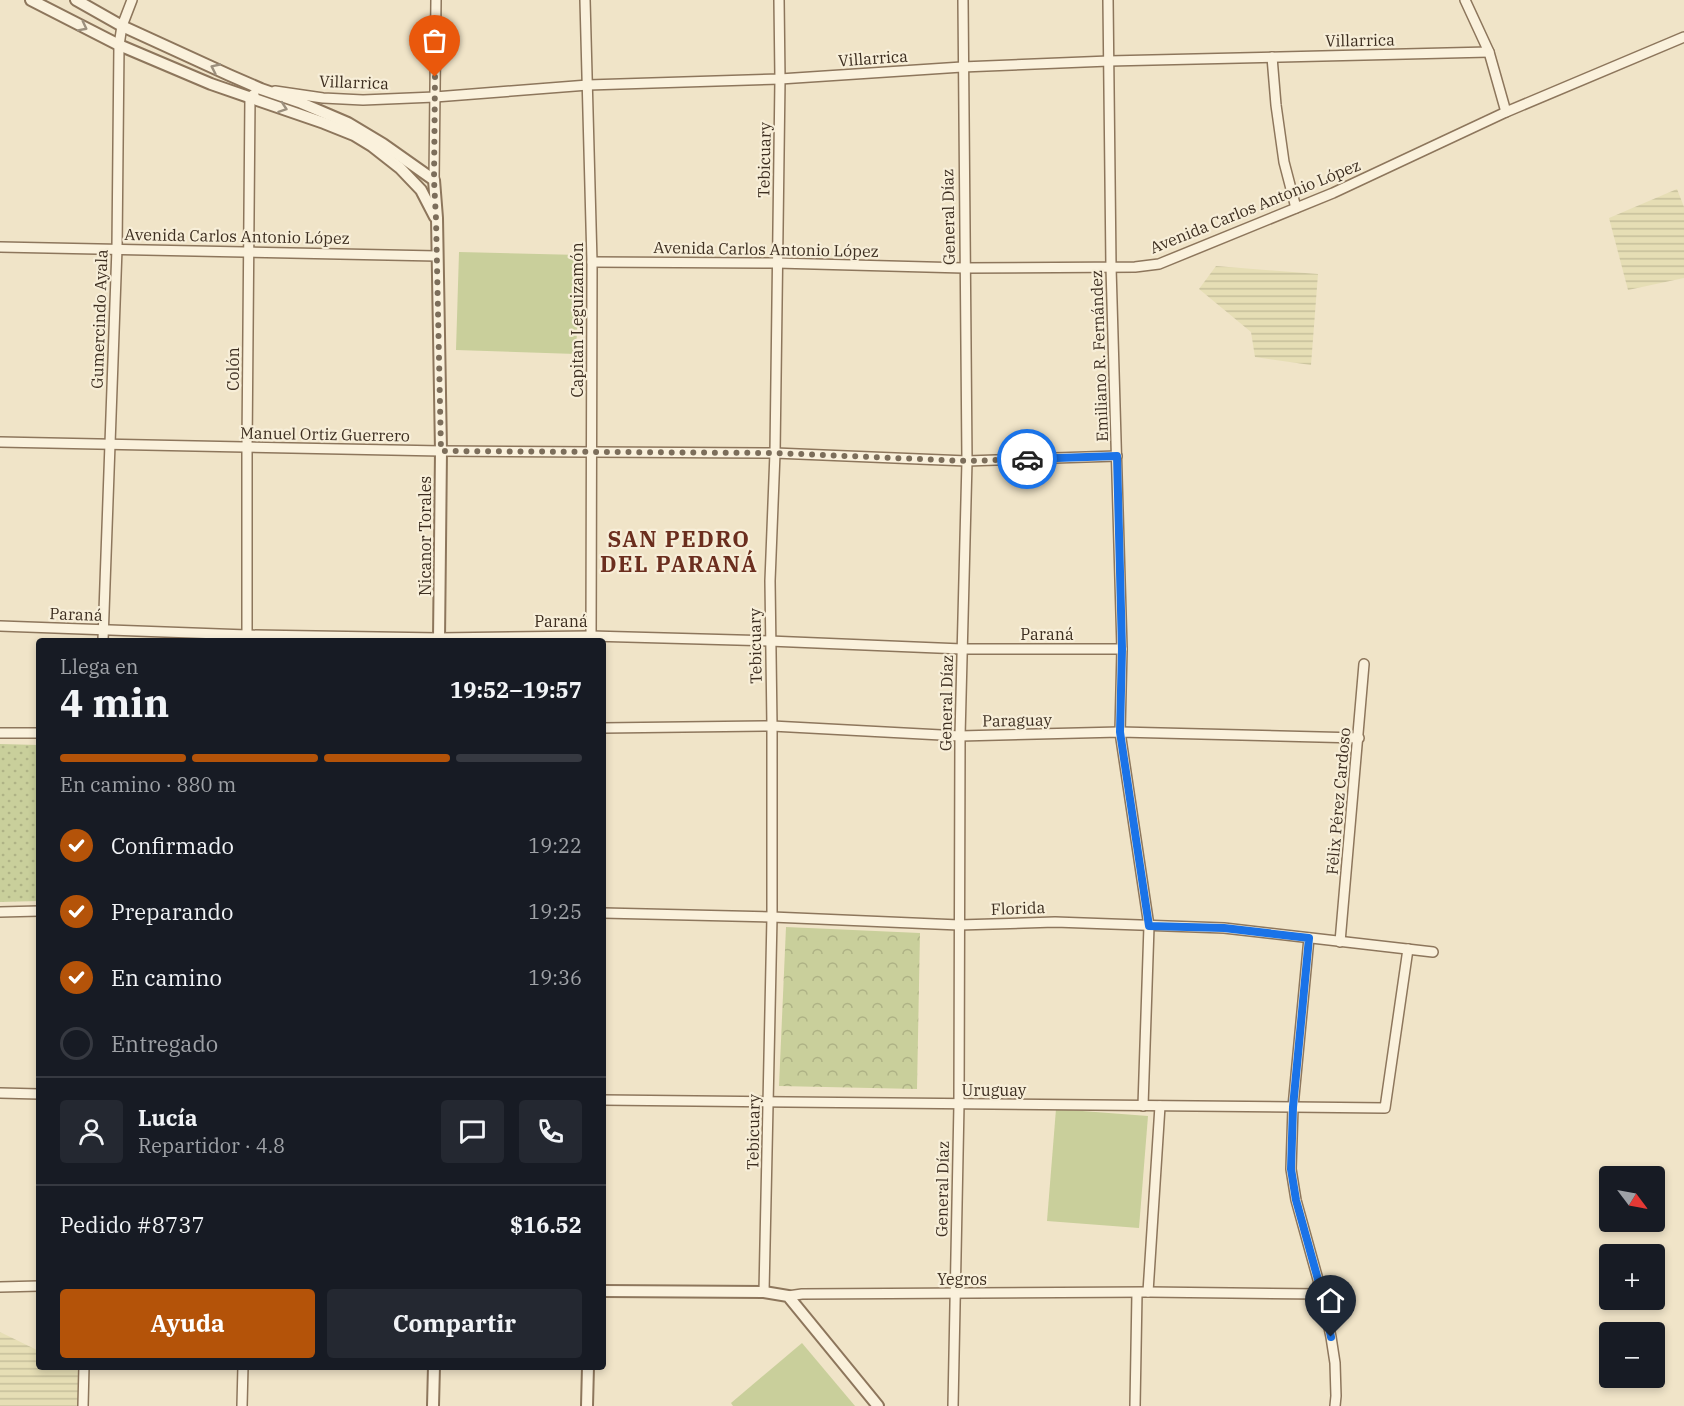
<!DOCTYPE html>
<html lang="es">
<meta charset="utf-8">
<style>
body{margin:0;font-family:"IBM Plex Serif",serif;background:#242831;color:#f1f3f6;height:100vh;display:flex;flex-direction:column;font-size:22px;white-space:nowrap}
*{box-sizing:border-box;margin:0}
p{font-size:20px;color:#9ea1a6}
.icon{flex:none;width:33px;height:33px;fill:none;stroke:currentColor;stroke-width:2;stroke-linecap:round;stroke-linejoin:round}
.map{position:relative;flex:1;overflow:hidden}
.drawer{position:absolute;left:36px;top:638px;width:570px;height:732px;display:flex;flex-direction:column;background:#171b24;border-radius:6px;box-shadow:0 3px 9px #0003}
.drawer>*{flex:none}
.needle{width:39px;rotate:122deg}
.tools{position:absolute;left:1599px;top:1166px;display:grid;gap:12px}
.tools a{display:grid;place-items:center;width:66px;height:66px;border-radius:6px;background:#171b24;box-shadow:0 3px 9px #0003;font-size:30px}
.pin{position:absolute;display:grid;place-items:center;width:51px;height:51px;color:#fff;margin:-62px -26px;border-radius:50% 50% 50% 0;rotate:-45deg;box-shadow:0 0 6px #0007}
.pin .icon{rotate:45deg}
.courier{position:absolute;display:grid;place-items:center;width:60px;height:60px;margin:-30px;border:4px solid #1a73e8;border-radius:50%;background:#fff;color:#222;box-shadow:0 2px 8px #0007}
.head em{font-style:normal;font-weight:800}
.head div{display:flex;flex-direction:column-reverse}
.head{display:flex;align-items:center;justify-content:space-between;height:102px;padding:0 24px}
h1{font-size:39px;font-weight:800;line-height:45px}
.bar{display:grid;grid-template-columns:repeat(4,1fr);gap:9px 6px;align-content:center;height:72px;padding:0 24px}
.bar i{height:8px;border-radius:4px;background:#363941}
.bar .on{background:#b45309}
.bar p{grid-column:span 4}
.line{display:flex;align-items:center;gap:15px;padding:0 24px;border-top:2px solid #363941}
.line div{flex:1}
.round{display:grid;place-items:center;flex:none;width:63px;height:63px;border-radius:6px;background:#242831}
ol{padding:0 24px;list-style:none}
li{display:flex;align-items:center;gap:18px;height:66px}
li p{margin-inline-start:auto}
li .icon{padding:6px;border-radius:50%;background:#b45309;color:#fff;stroke-width:4}
li:last-child{color:#9ea1a6}
li i{width:33px;height:33px;border:3px solid #363941;border-radius:50%}
.cta{display:flex;gap:12px;margin-top:auto;padding:12px 24px}
.cta a{flex:1;height:69px;border-radius:6px;background:#b45309;color:#fff;font-size:24px;font-weight:800;line-height:69px;text-align:center}
.cta a+a{background:#242831;color:#f1f3f6}
.map>svg:first-child{display:block}
.farmland{fill:url(#farmland-rules)}
.grass{fill:url(#grass-dots)}
.park{fill:url(#park-crowns)}
.pitch{fill:#c9cf9b}
.lines{fill:none;stroke-linecap:round;stroke-linejoin:round}
.minor-casing{stroke:#8d765c;stroke-width:12}
.tertiary-casing{stroke:#8d765c;stroke-width:14}
.minor{stroke:#faf1dc;stroke-width:9}
.tertiary{stroke:#faf1dc;stroke-width:10}
.oneway{stroke:#9c907e}
.done{stroke:#7c6e5b;stroke-width:6;stroke-dasharray:0 10.8}
.route{stroke:#1a73e8;stroke-width:8}
.labels{text-anchor:middle;dominant-baseline:central;stroke-width:4.5;stroke-linejoin:round;paint-order:stroke}
.street-label{font-size:16px;fill:#3d2e20;stroke:#f7eed8}
.district-label{font-size:22px;font-weight:bold;letter-spacing:1.5px;fill:#6b2e1e;stroke:#f7eed8}
</style>
<div class="map">
<svg width="1684" height="1406" viewBox="0 0 1684 1406">
<defs>
<pattern id="farmland-rules" width="6" height="5" patternUnits="userSpaceOnUse" patternTransform="scale(1.5)"><rect width="6" height="5" fill="#e6deb5"/><path d="M0 2.5h6" fill="none" stroke="#c6bf9b"/></pattern>
<pattern id="grass-dots" width="8" height="8" patternUnits="userSpaceOnUse" patternTransform="scale(1.5)"><rect width="8" height="8" fill="#c9cf9b"/><path d="M2 2h.1M6 6h.1" fill="none" stroke="#aeb285" stroke-width="1.8" stroke-linecap="round"/></pattern>
<pattern id="park-crowns" width="20" height="18" patternUnits="userSpaceOnUse" patternTransform="scale(1.5)"><rect width="20" height="18" fill="#c9cf9b"/><path d="M2 6a3 3 0 1 1 6 0M12 15a3 3 0 1 1 6 0" fill="none" stroke="#aeb285"/></pattern>
</defs>
<rect width="100%" height="100%" fill="#f0e4c8"/>
<g class="farmland">
<polygon points="1677,189 1684,207 1684,278 1628,290 1609,218"/>
<polygon points="1216,266 1318,274 1311,365 1255,357 1251,332 1199,289"/>
<polygon points="0,1332 39,1351 39,1366 72,1367 86,1373 84,1406 0,1406"/>
</g>
<polygon class="grass" points="0,744 39,745 39,901 0,902"/>
<polygon class="park" points="786,927 920,933 917,1089 779,1086"/>
<g class="pitch">
<polygon points="459,252 580,255 576,354 456,350"/>
<polygon points="1056,1109 1148,1116 1139,1228 1047,1221"/>
<polygon points="802,1343 855,1406 733,1406 731,1403"/>
</g>
<g class="lines">
<g class="minor-casing">
<g id="minor">
<polyline points="585,0 592,262 591,639"/>
<polyline points="1108,0 1111,267 1122,649 1120,732 1149,926 1143,1106"/>
<polyline points="1465,0 1489,52 1506,112"/>
<polyline points="1272,57 1276,105 1284,162 1296,208"/>
<polyline points="275,91 323,98 363,100 435,97 588,85 780,79 962,67 1109,61 1489,52"/>
<polyline points="434,180 436,0"/>
<polyline points="0,247 437,256"/>
<polyline points="592,262 777,263 964,268 1135,267 1159,264 1333,193 1506,112 1684,37"/>
<polyline points="0,442 441,451 775,453 967,461 1117,456"/>
<polyline points="0,626 247,635 439,638 591,636 769,641 962,649 1122,649"/>
<polyline points="103,640 117,248 119,45 122,26 132,0"/>
<polyline points="247,640 247,448 250,97 254,94"/>
<polyline points="603,728 772,726 960,736 1120,732 1359,738"/>
<polyline points="0,733 39,733"/>
<polyline points="0,912 39,911"/>
<polyline points="603,913 772,917 959,925 1055,922 1224,928 1433,952"/>
<polyline points="1309,938 1293,1107 1291,1169 1296,1200 1322,1294 1331,1337 1335,1363 1336,1396 1335,1406"/>
<polyline points="1340,942 1364,664"/>
<polyline points="0,1093 39,1094"/>
<polyline points="603,1100 1385,1108 1408,949"/>
<polyline points="0,1287 39,1286"/>
<polyline points="764,1292 772,917 772,726 770,581 775,453 780,79 779,0"/>
<polyline points="1148,1292 1160,1106"/>
<polyline points="788,1296 802,1294 1148,1292 1322,1294"/>
<polyline points="83,1406 84,1366"/>
<polyline points="242,1406 243,1366"/>
<polyline points="953,1406 959,1104 960,736 967,461 963,0"/>
<polyline points="1135,1406 1137,1293"/>
</g>
</g>
<g class="tertiary-casing">
<g id="tertiary">
<polyline points="31,0 119,45 211,84 324,123 354,135 372,146 400,168 421,190 435,217"/>
<polyline points="76,0 122,26 229,75 261,89 299,102 348,123 383,144 434,180 437,218 441,451 439,640"/>
<polyline points="603,1291 764,1292 788,1296 878,1406"/>
<polyline points="433,1406 434,1366"/>
<polyline points="587,1406 588,1366"/>
</g>
</g>
<use href="#minor" class="minor"/>
<use href="#tertiary" class="tertiary"/>
</g>
<defs><path id="oneway-chevron" d="M-2-3.5L2.5 0L-2 3.5" fill="none" stroke-width="1.6" stroke-linecap="round" stroke-linejoin="round" transform="scale(1.5)"/></defs>
<g class="oneway">
<use href="#oneway-chevron" transform="translate(83 27) rotate(27)"/>
<use href="#oneway-chevron" transform="translate(215 68) rotate(-155)"/>
<use href="#oneway-chevron" transform="translate(283 108) rotate(19)"/>
</g>
<g class="lines">
<polyline class="done" points="435,77 434,180 436,219 441,451 775,453 967,461 1027,459"/>
<polyline class="route" points="1027,459 1117,456 1122,649 1120,732 1149,926 1224,928 1309,938 1293,1107 1291,1169 1296,1200 1322,1294 1331,1337"/>
</g>
<g class="labels">
<g class="street-label">
<text transform="translate(1360 40) rotate(-1)">Villarrica</text>
<text transform="translate(873 58) rotate(-4)">Villarrica</text>
<text transform="translate(354 82) rotate(2)">Villarrica</text>
<text transform="translate(764 160) rotate(-89)">Tebicuary</text>
<text transform="translate(1255 206) rotate(-22)">Avenida Carlos Antonio López</text>
<text transform="translate(948 217) rotate(-91)">General Díaz</text>
<text transform="translate(237 236) rotate(1)">Avenida Carlos Antonio López</text>
<text transform="translate(766 249) rotate(1)">Avenida Carlos Antonio López</text>
<text transform="translate(99 319) rotate(-88)">Gumercindo Ayala</text>
<text transform="translate(577 320) rotate(-90)">Capitan Leguizamón</text>
<text transform="translate(1099 356) rotate(-92)">Emiliano R. Fernández</text>
<text transform="translate(233 369) rotate(-90)">Colón</text>
<text transform="translate(325 434) rotate(1)">Manuel Ortiz Guerrero</text>
<text transform="translate(425 536) rotate(-90)">Nicanor Torales</text>
<text transform="translate(76 614) rotate(2)">Paraná</text>
<text x="561" y="621">Paraná</text>
<text x="1047" y="634">Paraná</text>
<text transform="translate(755 646) rotate(-91)">Tebicuary</text>
<text transform="translate(946 703) rotate(-89)">General Díaz</text>
<text transform="translate(1017 720) rotate(-1)">Paraguay</text>
<text transform="translate(1338 801) rotate(-85)">Félix Pérez Cardoso</text>
<text transform="translate(1018 908) rotate(-2)">Florida</text>
<text x="994" y="1090">Uruguay</text>
<text transform="translate(753 1132) rotate(-89)">Tebicuary</text>
<text transform="translate(942 1189) rotate(-89)">General Díaz</text>
<text x="962" y="1279">Yegros</text>
</g>
<g class="district-label">
<text x="679" y="538">SAN PEDRO<tspan x="679" dy="25">DEL PARANÁ</tspan></text>
</g>
</g>
</svg>
<div class="tools">
<a><svg class="needle" viewBox="-14 -14 28 28"><path d="M0-13l5 13h-10z" fill="#e53935"/><path d="M0 13l5-13h-10z" fill="#9ea1a6"/></svg></a>
<a>+</a>
<a>−</a>
</div>
<div class="pin" style="left:435px;top:77px;background:#ea580c"><svg class="icon" aria-label="bag" viewBox="0 0 24 24"><path d="M5 8h14l-1 12H6zM9 8a3 3 0 0 1 6 0"/></svg></div>
<div class="pin" style="left:1331px;top:1337px;background:#1f2937"><svg class="icon" aria-label="home" viewBox="0 0 24 24"><path d="M3 11l9-7 9 7M6 9v11h12V9"/></svg></div>
<div class="courier" style="left:1027px;top:459px"><svg class="icon" aria-label="car" viewBox="0 0 24 24"><path d="M5 17H2v-5l4-1 3-4h7l3 4 3 1v5h-3M9 17h6M6 11h13"/><circle cx="7" cy="17" r="2"/><circle cx="17" cy="17" r="2"/></svg></div>
<section class="drawer">
<div class="head"><div><h1>4 min</h1><p>Llega en</p></div><em>19:52–19:57</em></div>
<div class="bar"><i class="on"></i><i class="on"></i><i class="on"></i><i></i><p>En camino · 880 m</p></div>
<ol>
<li><svg class="icon" aria-label="check" viewBox="0 0 24 24"><path d="M5 12l5 5 9-10"/></svg>Confirmado<p>19:22</p></li>
<li><svg class="icon" aria-label="check" viewBox="0 0 24 24"><path d="M5 12l5 5 9-10"/></svg>Preparando<p>19:25</p></li>
<li><svg class="icon" aria-label="check" viewBox="0 0 24 24"><path d="M5 12l5 5 9-10"/></svg>En camino<p>19:36</p></li>
<li><i></i>Entregado</li>
</ol>
<div class="line" style="height:108px"><a class="round"><svg class="icon" aria-label="person" viewBox="0 0 24 24"><circle cx="12" cy="8" r="4"/><path d="M4 21q1-7 8-7t8 7"/></svg></a><div><b>Lucía</b><p>Repartidor · 4.8</p></div><a class="round"><svg class="icon" aria-label="chat" viewBox="0 0 24 24"><path d="M4 5h16v11H9l-5 4z"/></svg></a><a class="round"><svg class="icon" aria-label="phone" viewBox="0 0 24 24"><path d="M5 4h4l2 5-3 2q2 4 5 5l2-3 5 2v4C11 20 4 13 5 4z"/></svg></a></div>
<div class="line" style="height:78px"><div>Pedido #8737</div><b>$16.52</b></div>
<div class="cta"><a>Ayuda</a><a>Compartir</a></div>
</section>
</div>
